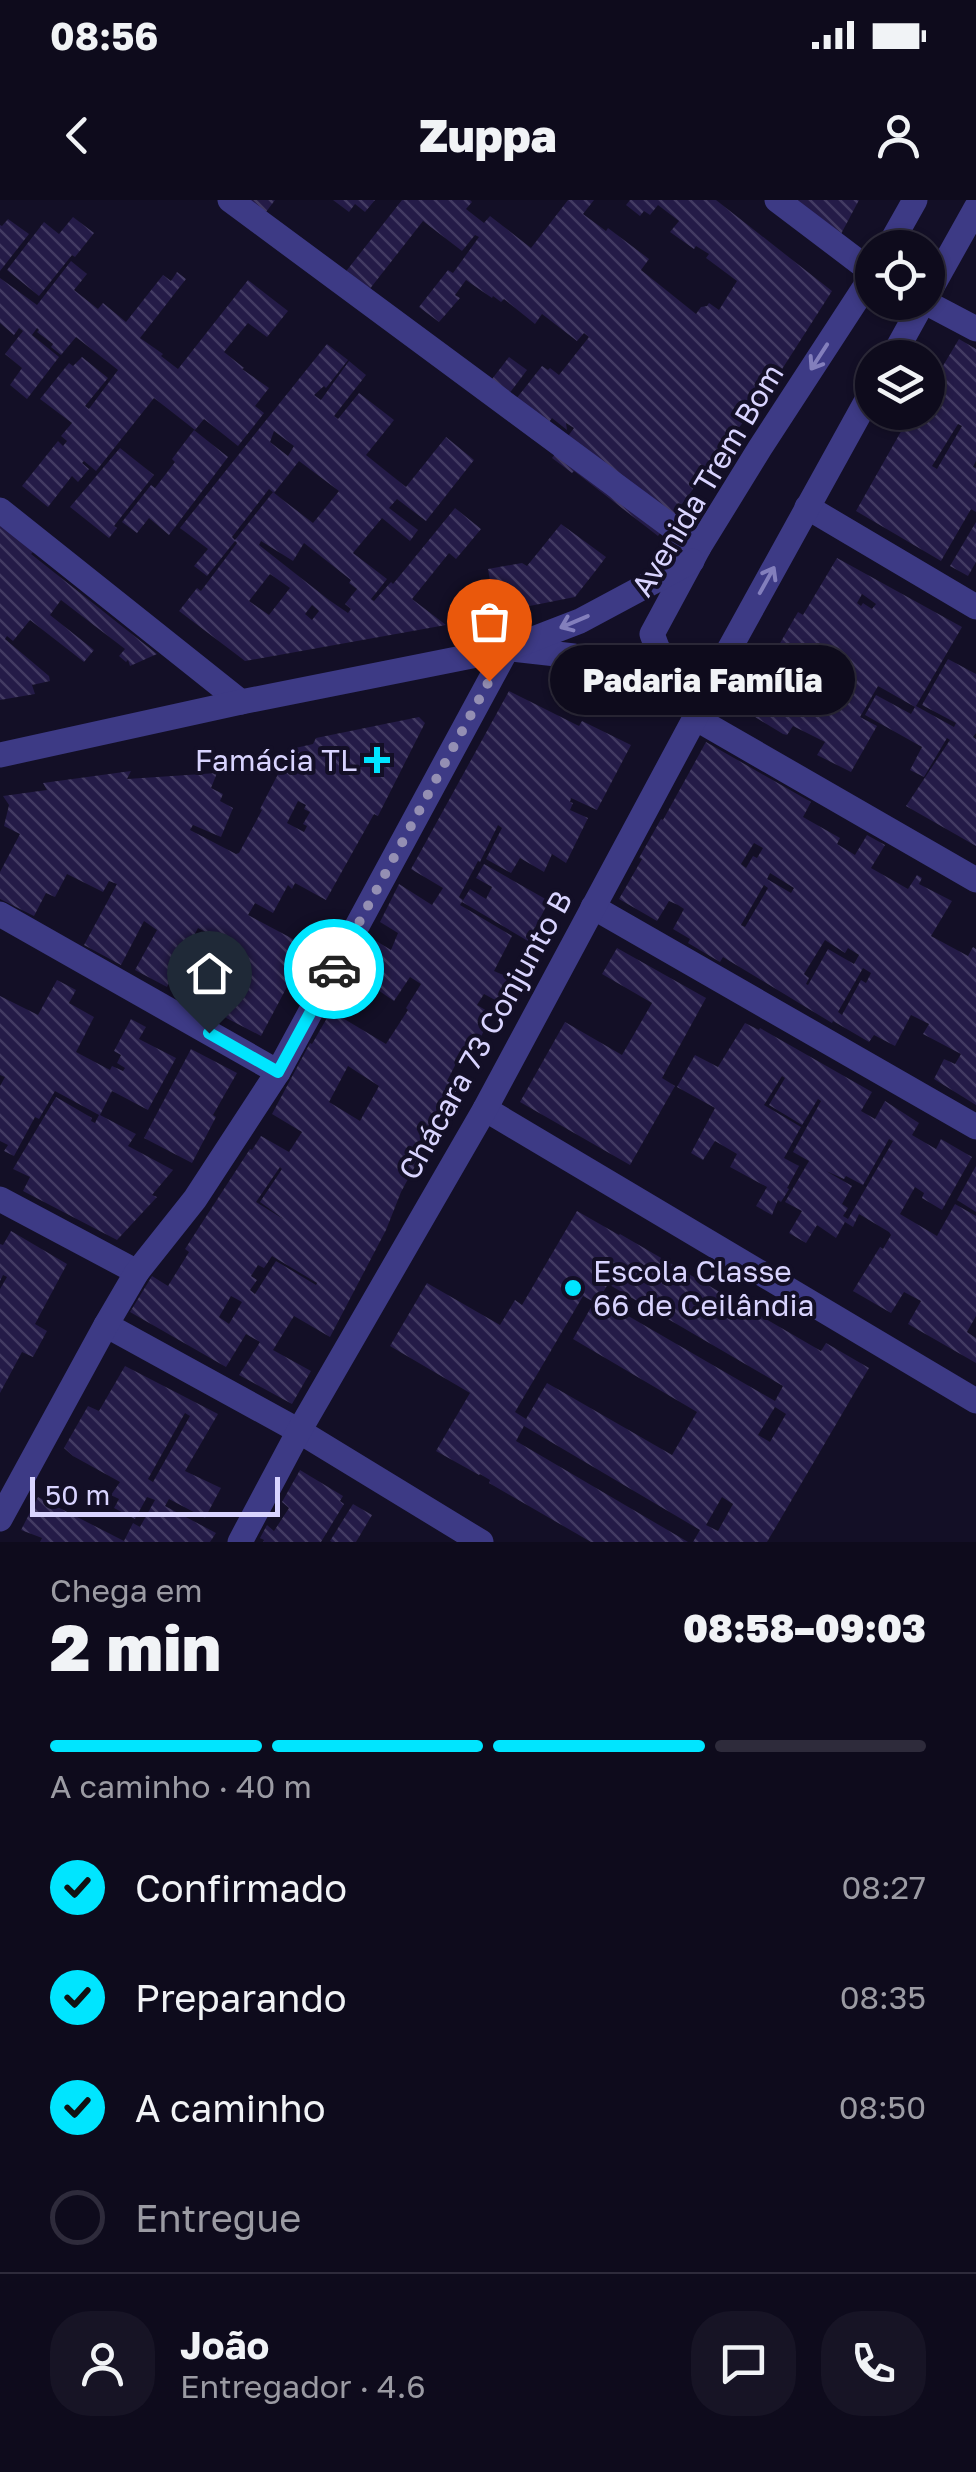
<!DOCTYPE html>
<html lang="pt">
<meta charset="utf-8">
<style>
body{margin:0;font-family:"Golos Text",sans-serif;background:#171425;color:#f1f3f6;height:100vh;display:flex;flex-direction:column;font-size:38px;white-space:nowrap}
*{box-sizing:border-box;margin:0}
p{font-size:32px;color:#9b9ba3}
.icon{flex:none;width:55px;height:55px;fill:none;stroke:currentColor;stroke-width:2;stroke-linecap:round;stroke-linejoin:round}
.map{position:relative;height:1342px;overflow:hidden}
.panel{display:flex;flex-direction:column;background:#0e0b1c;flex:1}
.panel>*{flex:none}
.fabs{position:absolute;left:855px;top:30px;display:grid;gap:20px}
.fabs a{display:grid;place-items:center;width:90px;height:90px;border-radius:50%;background:#0e0b1c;box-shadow:0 2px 8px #0004,0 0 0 2px #2e2b3b;font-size:50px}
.scale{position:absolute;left:30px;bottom:25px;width:250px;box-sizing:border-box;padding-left:10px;border:5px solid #d9d4ff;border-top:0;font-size:28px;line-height:35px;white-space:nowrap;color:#d9d4ff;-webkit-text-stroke:8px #130f26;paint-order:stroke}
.pin{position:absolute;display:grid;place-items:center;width:85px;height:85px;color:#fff;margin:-102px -42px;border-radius:50% 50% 50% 0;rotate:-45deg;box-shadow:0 0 10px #0007}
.pin .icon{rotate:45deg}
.courier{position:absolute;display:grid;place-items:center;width:100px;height:100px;margin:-50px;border:8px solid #00e5ff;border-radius:50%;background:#fff;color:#222;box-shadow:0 2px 12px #0007}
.bubble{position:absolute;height:70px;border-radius:35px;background:#0e0b1c;box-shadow:0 2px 8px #0004,0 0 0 2px #2e2b3b;font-size:32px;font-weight:800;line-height:70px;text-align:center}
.head em{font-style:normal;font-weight:800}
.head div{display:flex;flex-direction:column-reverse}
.head{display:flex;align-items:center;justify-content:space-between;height:170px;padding:0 50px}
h1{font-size:65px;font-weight:800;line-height:75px}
.bar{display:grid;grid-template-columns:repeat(4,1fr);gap:15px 10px;align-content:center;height:120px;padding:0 50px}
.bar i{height:12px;border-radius:8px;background:#2e2b3b}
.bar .current{background:#00e5ff}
.bar p{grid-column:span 4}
.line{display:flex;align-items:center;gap:25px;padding:0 50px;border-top:2px solid #2e2b3b}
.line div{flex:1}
.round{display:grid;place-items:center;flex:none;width:105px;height:105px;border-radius:40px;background:#171425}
ol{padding:0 50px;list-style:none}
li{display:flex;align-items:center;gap:30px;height:110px}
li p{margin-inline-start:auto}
li .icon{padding:10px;border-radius:50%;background:#00e5ff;color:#111;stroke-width:4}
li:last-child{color:#9b9ba3}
li i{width:55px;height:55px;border:5px solid #2e2b3b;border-radius:50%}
.status{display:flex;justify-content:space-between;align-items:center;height:70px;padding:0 50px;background:#0e0b1c;direction:ltr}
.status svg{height:28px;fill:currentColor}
header{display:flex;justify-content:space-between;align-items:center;height:130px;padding:0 50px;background:#0e0b1c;font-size:45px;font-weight:800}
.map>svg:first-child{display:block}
.building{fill:url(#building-back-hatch);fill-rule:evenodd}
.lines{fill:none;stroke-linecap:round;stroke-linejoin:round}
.minor{stroke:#3d3a85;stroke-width:25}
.oneway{stroke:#837fbc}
.done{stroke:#948fb3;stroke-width:10;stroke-dasharray:0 18}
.route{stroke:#00e5ff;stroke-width:12}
.poi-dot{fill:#00e5ff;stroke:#130f26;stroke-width:4}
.labels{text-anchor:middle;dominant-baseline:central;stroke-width:8;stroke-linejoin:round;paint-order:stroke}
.street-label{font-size:30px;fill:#d9d4ff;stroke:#130f26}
.poi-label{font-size:30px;fill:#d9d4ff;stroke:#130f26;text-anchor:end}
</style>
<div class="status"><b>08:56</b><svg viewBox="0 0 49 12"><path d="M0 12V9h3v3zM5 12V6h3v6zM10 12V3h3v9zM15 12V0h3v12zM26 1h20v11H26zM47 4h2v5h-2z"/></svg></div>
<header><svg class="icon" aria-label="back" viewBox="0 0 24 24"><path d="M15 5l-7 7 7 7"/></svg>Zuppa<svg class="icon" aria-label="person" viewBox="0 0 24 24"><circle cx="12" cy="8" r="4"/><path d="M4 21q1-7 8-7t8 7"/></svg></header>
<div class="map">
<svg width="976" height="1342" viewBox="0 0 976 1342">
<defs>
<pattern id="building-back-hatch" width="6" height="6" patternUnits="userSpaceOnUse" patternTransform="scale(2.5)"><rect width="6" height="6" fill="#241b47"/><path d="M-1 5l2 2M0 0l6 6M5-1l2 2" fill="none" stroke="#433b63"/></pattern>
</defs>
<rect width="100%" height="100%" fill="#130f26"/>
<g class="building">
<polygon points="221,0 275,0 266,12"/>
<polygon points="333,0 375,0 365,12 355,4 349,12"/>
<polygon points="402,0 470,0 472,2 466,9 484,23 490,16 531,48 568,0 594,0 583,14 606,31 608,28 649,59 641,70 696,114 701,107 707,106 709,103 719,110 737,81 706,58 709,54 696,46 694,49 670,32 679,21 658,5 650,15 644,11 640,16 626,5 630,0 716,0 832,91 777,177 658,336 574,271 572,273 552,258 574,228 566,223 567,230 552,218 535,241 518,228 516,199 542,166 548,170 550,168 559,175 589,137 584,133 577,141 542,114 535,124 504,99 501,102 493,96 492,98 466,80 455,95 460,98 439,122 419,107 448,70 453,73 479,37 475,35 462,51 423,21 358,104 340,79"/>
<polygon points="793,0 859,0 841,34"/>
<polygon points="73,17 94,33 75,57 72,55 39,96 7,70 44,22 59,34"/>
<polygon points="8,19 29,34 0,71 0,25 2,26"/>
<polygon points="71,61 87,74 74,90 98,109 103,103 126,122 163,75 171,81 177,72 186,79 140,138 163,154 161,156 178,169 248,80 288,111 267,137 248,123 224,152 244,168 242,169 269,188 255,206 264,213 238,246 204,219 195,230 154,198 96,271 84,261 82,263 89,269 78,282 72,276 48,307 22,286 58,241 63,246 67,241 61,236 72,223 40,199 69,163 73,166 82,157 108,178 85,206 89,209 118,170 76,137 61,155 51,147 53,144 37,132 39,130 37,128 32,135 59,157 27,199 10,185 22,168 5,154 23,131 19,128 14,135 0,123 0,78 37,105"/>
<path d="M959,139L976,149V261L973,267L976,268V312L971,309L941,361L856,311L912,212H928V191ZM958,224L962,226L937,269L932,266Z"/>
<path d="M327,144L348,160L326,188L324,186L314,195L321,200L349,161L366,175L334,216L338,219L359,193L394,220L366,255L406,287L446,237L474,260L426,321L397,299L389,308L418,330L410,341L382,318L353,353L387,379L371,399L374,401L391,382L393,384L455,308L481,329L456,359L449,353L412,399L446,425L245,461L179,411L197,388L201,391L237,343L235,341L207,376L194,366L208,349L180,328ZM274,231L294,246L288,256L270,242ZM299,261L339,291L313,323L283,300L273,292L235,340L232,337L269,289L274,293ZM261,341L293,361L304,343L351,380L349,383L357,389L345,404L351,409L348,413L329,400L259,345ZM270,374L290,388L269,415L249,401ZM312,405L319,411L312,420L305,414Z"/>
<polygon points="509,157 527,170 506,198 489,183"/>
<polygon points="194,230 228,257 169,335 149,318 137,333 122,322 151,285 155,288 175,262 172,259"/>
<polygon points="120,248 154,275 114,326 117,328 109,338 70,307"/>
<polygon points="976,322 976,362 968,376 950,366"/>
<polygon points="0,324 33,352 31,354 157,454 130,466 128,460 126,462 119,456 125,449 61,400 50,415 94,450 84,462 30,420 13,441 7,436 5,439 49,476 50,481 32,485 35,494 0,500"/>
<polygon points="561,324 606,357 597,369 575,397 489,414 471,384 490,381 488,369 522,363 527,366"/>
<path d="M837,358L962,427L916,506L954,527L956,523L922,505L948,459L976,474V533L973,537L976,539V646L906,606L950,540L947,538L924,577L910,570L922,547L865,515L876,495L911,514L915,507L878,486L860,517L877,526L851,572L817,555L825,542L793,526L787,535L783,534L750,514L786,449L779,445L798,412L803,415ZM862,394L876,404L872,409L863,403L861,406L857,403Z"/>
<path d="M509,491L579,526L582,521L631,545L597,610L571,598L570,602L573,603L570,610L588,618L566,663L552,654L544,672L520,658L511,673L486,659L502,628L498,625L480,662L478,661L459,697L463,700L460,705L512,736L494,771L508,777L497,801L484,794L477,805L492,814L474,851L465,846L447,881L458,887L401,992L386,1030L330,1137L294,1116L273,1150L311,1171L292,1204L239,1175L260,1142L246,1134L226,1167L130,1112L152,1076L168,1086L189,1052L185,1049L207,1015L250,949L252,950L261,936L289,952L302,932L272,914L310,843L312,844L331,811L386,844L408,810L406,808L421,784L410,777L394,801L347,769L368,736L391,750L398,733L380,722L399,684L432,705L443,688L411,669ZM348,866L379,886L360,921L329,902ZM280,967L282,969L260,1002L285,1020L256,1002ZM272,1056L317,1083L316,1085L276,1061L255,1094L250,1090L257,1080L251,1076L258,1065L264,1068ZM231,1096L242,1102L229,1124L219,1117Z"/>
<path d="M419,517L425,523L378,616L374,614L326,700L295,683L292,689L288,685L273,713L255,703L248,715L308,747L261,836L211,810L229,777L211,768L224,742L198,728L167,787L135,770L157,730L144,721L121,765L84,745L117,684L109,681L103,692L67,674L55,697L46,693L34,716L0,699V672L20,634L4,626L9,605L3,596L47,590L43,583L131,571L127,579L217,573L211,588L223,594L220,601L233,608L221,637L193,625L190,630L236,654L239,653L262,610L260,609L291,549L313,544L316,538ZM298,601L306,605L304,609L310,612L303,624L307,626L304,632L287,623Z"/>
<path d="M706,542L811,602L803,617L840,638L837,644L855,655L867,635L885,645L871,668L908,689L917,675L922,678L919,684L952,701L931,736L968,756L973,747L976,749V905L934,879L944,859L955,864L961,854L923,834L929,824L911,815L895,846L874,835L869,842L833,821L832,823L723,757L720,762L688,743L690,739L673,729L684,709L678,705L669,701L657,721L619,699L642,659L639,658L661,619L663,620ZM754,643L763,648L757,658L753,656L746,668L741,664ZM770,673L794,688L791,693L767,679ZM764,685L768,688L745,727L741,725ZM825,740L845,753L848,748L859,755L854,764L828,749L808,785L806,784L809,778L804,774ZM863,768L871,773L866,783L861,780L842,815L838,812Z"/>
<polygon points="484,664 549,701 528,741 462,702 470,689 486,699 492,687 476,678"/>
<polygon points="617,748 706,798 662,878 675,886 630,965 520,902 565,822 622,855 652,803 602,774"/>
<polygon points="57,780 76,790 69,803 94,817 76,852 110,870 112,866 123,871 125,868 117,863 121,855 114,851 131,819 146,827 139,839 176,858 148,910 112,891 100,915 136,934 128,946 173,970 152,995 157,997 117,1040 23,991 30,977 13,969 56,897 92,918 91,921 95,923 99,915 55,891 39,919 35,917 14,956 4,951 8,945 0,941 0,886 5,877 0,875 0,796 38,815"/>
<path d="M745,823L759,830L760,828L872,892L861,911L875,919L885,901L919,923L912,935L936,949L941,939L972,957L942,1010L922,998L924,993L915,987L900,1014L937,1036L955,1004L976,1016V1116L967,1132L976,1138V1163L908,1124L921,1101L904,1092L891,1113L853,1091L880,1047L883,1049L891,1035L889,1032L859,1014L853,1027L845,1022L836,1038L817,1025L806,1043L789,1033L802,1011L785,1002L809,961L793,952L821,901L818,899L802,925L769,905L785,878L782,876L764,905L801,927L784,958L799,966L787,988L789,989L781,1002L778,1000L772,1015L756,1006L767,987L730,967L737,954L715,941L703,960L691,953L715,908L677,887L695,855L718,867ZM889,939L893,941L848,1019L843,1016L848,1008L842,1004L852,986L826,971L844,979L846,976L863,985Z"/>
<polygon points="191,849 237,873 213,915 216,917 192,963 144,938"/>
<polygon points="976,966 976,1012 957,1000"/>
<path d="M577,1011L619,1035L620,1034L821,1151L826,1143L869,1168L767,1342H693L700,1330L524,1226L516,1241L688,1342H591L489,1283L490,1280L480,1274L479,1275L436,1251L470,1193L390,1146L427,1083L500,1125L515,1100L522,1105ZM608,1084L783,1186L775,1201L599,1099ZM583,1096L594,1102L573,1139L697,1212L672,1255L547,1183L526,1219L515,1212ZM775,1207L786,1214L770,1242L758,1235ZM722,1297L733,1304L718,1331L706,1325Z"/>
<polygon points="11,1031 67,1064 35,1124 47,1131 33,1157 22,1152 0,1193 0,1089 7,1077 3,1075 0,1081 0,1044 3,1045"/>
<path d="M125,1166L218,1214L185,1271L221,1288L205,1318L169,1299L165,1306L216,1333L210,1342H40L42,1338L21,1330L38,1297L124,1341L133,1323L140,1327L155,1300L147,1297L135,1319L114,1308L119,1299L111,1295L120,1282L73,1256L64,1248L88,1206L99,1211ZM185,1213L190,1216L153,1282L148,1279Z"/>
<polygon points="300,1270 343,1296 340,1301 344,1304 321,1342 263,1342 264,1340 260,1338 267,1325 274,1331 289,1308 282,1302"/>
<polygon points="353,1304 372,1315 356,1342 332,1342 330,1341"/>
</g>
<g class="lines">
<g class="minor">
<polyline points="230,0 699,347"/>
<polyline points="777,0 872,72"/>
<polyline points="888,48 915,0"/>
<polyline points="928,94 976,8"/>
<polyline points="925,102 976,129"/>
<polyline points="892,158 923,102"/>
<polyline points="807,307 976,407"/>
<polyline points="0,310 241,502"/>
<polyline points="512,449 574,456 661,479 698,472"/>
<polyline points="720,466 698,472 677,464 658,450 652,434 699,347 760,248 872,76"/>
<polyline points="695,518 976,680"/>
<polyline points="0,555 241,502 507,449 580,421 692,361"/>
<polyline points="593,707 976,927"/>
<polyline points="0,714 278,872"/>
<polyline points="485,909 976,1201"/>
<polyline points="0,999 137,1072"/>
<polyline points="106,1125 299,1231 481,1342"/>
<polyline points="0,1319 106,1125 137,1072 195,999 278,872 507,449"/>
<polyline points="240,1342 299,1231 485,909 695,518 720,466 872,191"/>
</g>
</g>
<defs><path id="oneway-shaft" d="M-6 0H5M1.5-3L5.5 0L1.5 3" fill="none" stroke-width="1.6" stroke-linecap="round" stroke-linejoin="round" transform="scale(2.5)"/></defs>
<g class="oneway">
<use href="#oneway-shaft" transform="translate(819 157) rotate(123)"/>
<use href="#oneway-shaft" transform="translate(767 380) rotate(-61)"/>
<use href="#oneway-shaft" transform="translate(574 422) rotate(157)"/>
</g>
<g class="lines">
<polyline class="done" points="334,769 489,481"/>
<polyline class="route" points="209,833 278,872 334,769"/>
</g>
<g class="poi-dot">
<path d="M372 545h10v10h10v10h-10v10h-10v-10h-10v-10h10z"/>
<circle cx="573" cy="1088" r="10"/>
</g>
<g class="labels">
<g class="street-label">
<text transform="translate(707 280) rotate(-59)">Avenida Trem Bom</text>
<text transform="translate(485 835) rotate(-61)">Chácara 73 Conjunto B</text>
</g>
<g class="poi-label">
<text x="357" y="560">Famácia TL</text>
<text x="593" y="1071" text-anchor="start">Escola Classe<tspan x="593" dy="34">66 de Ceilândia</tspan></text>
</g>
</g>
</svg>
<div class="fabs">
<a><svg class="icon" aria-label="locate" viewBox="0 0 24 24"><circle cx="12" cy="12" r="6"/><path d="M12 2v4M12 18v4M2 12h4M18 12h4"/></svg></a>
<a><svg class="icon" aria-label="layers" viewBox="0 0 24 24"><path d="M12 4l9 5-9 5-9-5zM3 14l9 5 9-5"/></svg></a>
</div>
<div class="scale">50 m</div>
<div class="pin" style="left:489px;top:481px;background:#ea580c"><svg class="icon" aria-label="bag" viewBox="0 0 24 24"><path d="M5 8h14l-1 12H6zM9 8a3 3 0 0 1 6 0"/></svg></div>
<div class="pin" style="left:209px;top:833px;background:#1f2937"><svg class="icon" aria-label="home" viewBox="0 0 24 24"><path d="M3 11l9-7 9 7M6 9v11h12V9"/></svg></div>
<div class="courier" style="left:334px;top:769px"><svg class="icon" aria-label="car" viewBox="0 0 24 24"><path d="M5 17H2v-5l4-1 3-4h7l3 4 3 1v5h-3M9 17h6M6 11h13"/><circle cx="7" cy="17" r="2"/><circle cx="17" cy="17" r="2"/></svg></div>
<div class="bubble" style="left:550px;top:445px;width:305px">Padaria Família</div>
</div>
<section class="panel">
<div class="head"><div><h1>2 min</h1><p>Chega em</p></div><em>08:58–09:03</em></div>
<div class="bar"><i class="current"></i><i class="current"></i><i class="current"></i><i></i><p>A caminho · 40 m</p></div>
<ol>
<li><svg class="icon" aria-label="check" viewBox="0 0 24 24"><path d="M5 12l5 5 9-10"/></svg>Confirmado<p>08:27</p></li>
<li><svg class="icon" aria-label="check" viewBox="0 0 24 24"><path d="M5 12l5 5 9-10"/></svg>Preparando<p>08:35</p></li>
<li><svg class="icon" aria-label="check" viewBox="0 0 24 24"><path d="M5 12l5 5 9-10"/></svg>A caminho<p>08:50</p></li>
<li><i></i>Entregue</li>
</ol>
<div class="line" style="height:180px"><a class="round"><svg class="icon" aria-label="person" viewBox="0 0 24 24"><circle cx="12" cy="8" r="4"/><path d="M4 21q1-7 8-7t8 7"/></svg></a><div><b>João</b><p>Entregador · 4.6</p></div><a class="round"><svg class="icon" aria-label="chat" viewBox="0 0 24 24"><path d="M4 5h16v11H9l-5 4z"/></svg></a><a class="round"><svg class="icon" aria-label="phone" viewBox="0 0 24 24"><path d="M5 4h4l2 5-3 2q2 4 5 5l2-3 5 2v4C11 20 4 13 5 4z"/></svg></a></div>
</section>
